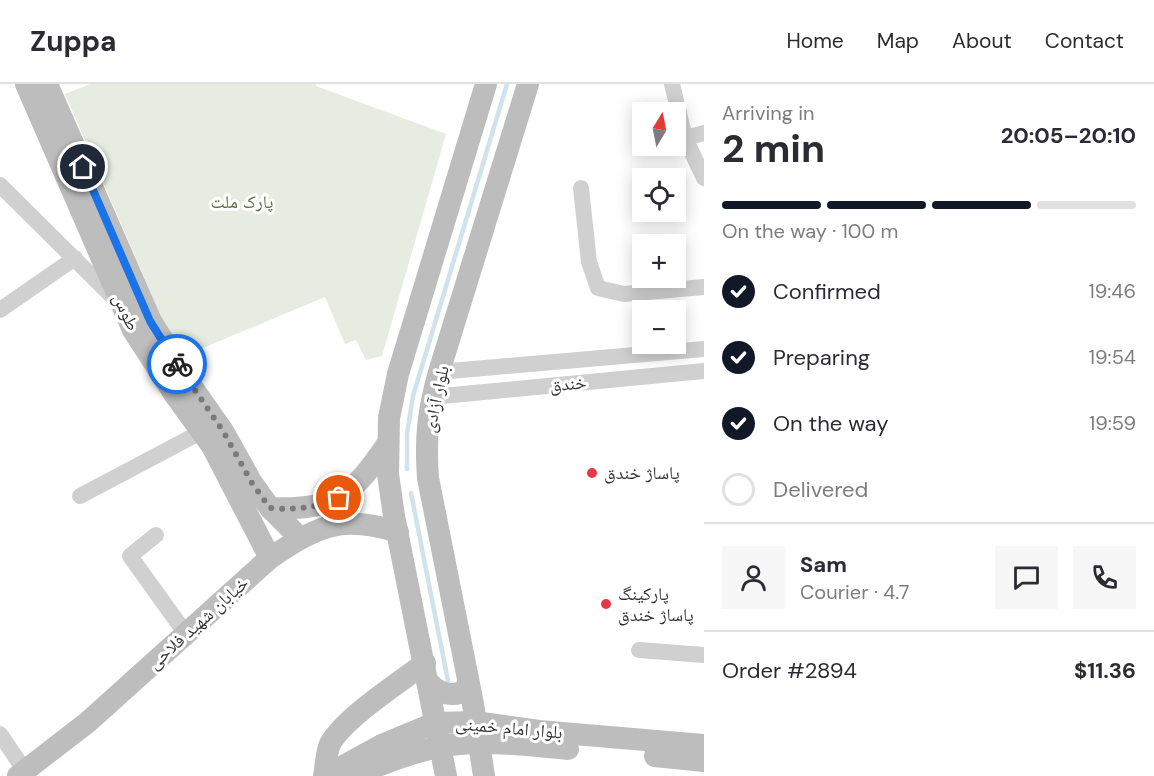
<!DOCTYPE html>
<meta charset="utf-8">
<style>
body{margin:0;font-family:"DM Sans","Noto Naskh Arabic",sans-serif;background:#f7f7f7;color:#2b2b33;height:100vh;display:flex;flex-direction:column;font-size:22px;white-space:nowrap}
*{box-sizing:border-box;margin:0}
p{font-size:20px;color:#7c7c81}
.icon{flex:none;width:33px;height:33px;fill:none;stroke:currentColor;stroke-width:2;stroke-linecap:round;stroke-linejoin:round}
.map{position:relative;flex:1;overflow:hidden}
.details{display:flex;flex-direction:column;background:#fff;width:450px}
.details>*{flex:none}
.needle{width:39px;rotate:10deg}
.controls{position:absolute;left:632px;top:18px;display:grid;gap:12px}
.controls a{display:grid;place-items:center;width:54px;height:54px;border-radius:0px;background:#fff;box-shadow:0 3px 15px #0003;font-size:30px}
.pin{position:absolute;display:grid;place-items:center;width:51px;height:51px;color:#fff;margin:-26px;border:3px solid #fff;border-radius:50%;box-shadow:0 2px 6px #0007}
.courier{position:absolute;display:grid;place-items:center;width:60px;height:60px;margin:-30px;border:4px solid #1a73e8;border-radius:50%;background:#fff;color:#222;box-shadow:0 2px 8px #0007}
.head em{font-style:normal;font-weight:700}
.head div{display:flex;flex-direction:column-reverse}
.head{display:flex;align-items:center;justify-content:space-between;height:102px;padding:0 18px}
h1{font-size:39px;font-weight:700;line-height:45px}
.bar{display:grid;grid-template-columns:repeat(4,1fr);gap:9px 6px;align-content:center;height:72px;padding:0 18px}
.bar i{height:8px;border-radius:4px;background:#e1e1e2}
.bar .selected{background:#111827}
.bar p{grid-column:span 4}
.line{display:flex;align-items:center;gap:15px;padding:0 18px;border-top:2px solid #e1e1e2}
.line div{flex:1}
.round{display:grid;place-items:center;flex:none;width:63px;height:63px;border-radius:0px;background:#f7f7f7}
ol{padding:0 18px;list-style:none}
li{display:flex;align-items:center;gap:18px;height:66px}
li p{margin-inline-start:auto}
li .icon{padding:6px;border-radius:50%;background:#111827;color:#fff;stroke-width:4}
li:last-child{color:#7c7c81}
li i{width:33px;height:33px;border:3px solid #e1e1e2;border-radius:50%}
header{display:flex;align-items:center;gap:36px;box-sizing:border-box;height:84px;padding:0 30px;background:#fff;border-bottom:2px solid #e1e1e2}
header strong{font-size:28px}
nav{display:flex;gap:33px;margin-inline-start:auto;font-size:21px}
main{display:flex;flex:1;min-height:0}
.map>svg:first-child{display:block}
.green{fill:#e6ecdf}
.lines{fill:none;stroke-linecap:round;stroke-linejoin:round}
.stream{stroke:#cfe2ee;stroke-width:4.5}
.street{stroke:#d0d0d0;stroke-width:16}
.secondary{stroke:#bdbdbd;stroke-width:22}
.done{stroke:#7a7a7a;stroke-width:6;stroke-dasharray:0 10.8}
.route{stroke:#1a73e8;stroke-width:8}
.poi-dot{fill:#e63946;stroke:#fff;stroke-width:2}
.labels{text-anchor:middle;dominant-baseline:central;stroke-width:6;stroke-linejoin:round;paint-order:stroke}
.park-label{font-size:18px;fill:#56703f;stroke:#fff}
.street-label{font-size:18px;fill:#333;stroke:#fff}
.poi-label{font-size:18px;fill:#333;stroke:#fff;text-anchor:start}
</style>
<header>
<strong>Zuppa</strong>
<nav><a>Home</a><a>Map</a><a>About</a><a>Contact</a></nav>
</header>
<main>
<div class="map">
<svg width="704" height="692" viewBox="0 0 704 692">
<rect width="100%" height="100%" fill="#fff"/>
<polygon class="green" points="90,0 316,0 316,2 446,50 382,272 366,276 356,256 345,260 325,213 179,274 65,10"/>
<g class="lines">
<g class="stream">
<polyline points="407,385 407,350 413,312 507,0"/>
<polyline points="411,409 449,602"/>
</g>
<g class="street">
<polyline points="672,0 685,54 704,94"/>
<polyline points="685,54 704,49"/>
<polyline points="0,101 116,216"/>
<polyline points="581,104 589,178 598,204 624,210 704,203"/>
<polyline points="0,226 75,174"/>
<polyline points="439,288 704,265"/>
<polyline points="432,313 704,287"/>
<polyline points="80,412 201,348"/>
<polyline points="156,451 130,472 186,550"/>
<polyline points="639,566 704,571"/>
<polyline points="0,650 25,687"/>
</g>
<g class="secondary">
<polyline points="26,0 133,246 175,311 212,362 270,474"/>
<polyline points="47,0 151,237 190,300 223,347 252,399 270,424 300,454"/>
<path d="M270,424C334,427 353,411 388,359"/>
<path d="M427,596C436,609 454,615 467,605L468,597"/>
<polyline points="655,672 704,677"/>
<path d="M18,692L88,638L270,474C318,442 341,430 398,448"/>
<path d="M324,692C326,682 326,669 330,660C344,634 400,598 425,579"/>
<polyline points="325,692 382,661 435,639 475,638 539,647 704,661"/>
<path d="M356,692C380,680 413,668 439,663C477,655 530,661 568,665"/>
<polyline points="446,692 394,432 388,390 389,334 398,290 486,0"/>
<path d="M484,692L473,620L428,394C425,354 428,327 439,288L528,0"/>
</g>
</g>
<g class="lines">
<path class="done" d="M177,280L223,347L252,399L270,424C296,426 316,424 339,414"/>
<polyline class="route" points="83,83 150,237 177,280"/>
</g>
<g class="poi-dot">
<circle cx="592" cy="389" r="6"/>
<circle cx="606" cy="520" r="6"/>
</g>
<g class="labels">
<g class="park-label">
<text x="242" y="118">پارک ملت</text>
</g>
<g class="street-label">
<text transform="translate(126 228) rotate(65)">طوس</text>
<text transform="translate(568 300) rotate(-5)">خندق</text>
<text transform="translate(436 315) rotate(-78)">بلوار آزادی</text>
<text transform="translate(198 539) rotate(-42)">خیابان شهید فلاحی</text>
<text transform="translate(509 644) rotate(5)">بلوار امام خمینی</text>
</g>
<g class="poi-label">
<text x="604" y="389">پاساژ خندق</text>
<text x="618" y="510">پارکینگ<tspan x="618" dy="21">پاساژ خندق</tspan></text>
</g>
</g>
</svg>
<div class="controls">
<a><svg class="needle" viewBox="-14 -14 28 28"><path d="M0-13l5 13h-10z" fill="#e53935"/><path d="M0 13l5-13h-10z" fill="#7c7c81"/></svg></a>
<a><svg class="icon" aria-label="locate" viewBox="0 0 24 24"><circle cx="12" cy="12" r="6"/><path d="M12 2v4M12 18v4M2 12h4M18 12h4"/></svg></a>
<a>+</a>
<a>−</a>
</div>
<div class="pin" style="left:339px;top:414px;background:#ea580c"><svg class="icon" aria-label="bag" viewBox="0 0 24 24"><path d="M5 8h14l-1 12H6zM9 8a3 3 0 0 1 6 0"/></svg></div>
<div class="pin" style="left:83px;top:83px;background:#1f2937"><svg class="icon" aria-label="home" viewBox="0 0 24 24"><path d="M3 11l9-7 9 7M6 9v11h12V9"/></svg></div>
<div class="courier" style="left:177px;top:280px"><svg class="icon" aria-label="bike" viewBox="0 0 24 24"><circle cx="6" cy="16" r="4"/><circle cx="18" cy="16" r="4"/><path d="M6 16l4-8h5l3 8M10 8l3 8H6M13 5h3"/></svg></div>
</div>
<section class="details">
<div class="head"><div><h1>2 min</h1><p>Arriving in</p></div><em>20:05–20:10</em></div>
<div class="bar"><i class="selected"></i><i class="selected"></i><i class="selected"></i><i></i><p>On the way · 100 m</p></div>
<ol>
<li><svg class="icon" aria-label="check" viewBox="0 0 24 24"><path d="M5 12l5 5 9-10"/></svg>Confirmed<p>19:46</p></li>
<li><svg class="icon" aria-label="check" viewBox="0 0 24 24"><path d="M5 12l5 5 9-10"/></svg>Preparing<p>19:54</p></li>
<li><svg class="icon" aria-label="check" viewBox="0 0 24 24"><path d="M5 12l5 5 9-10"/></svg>On the way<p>19:59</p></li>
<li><i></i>Delivered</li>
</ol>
<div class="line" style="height:108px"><a class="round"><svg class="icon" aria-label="person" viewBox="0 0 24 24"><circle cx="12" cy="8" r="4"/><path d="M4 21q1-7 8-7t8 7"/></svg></a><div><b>Sam</b><p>Courier · 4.7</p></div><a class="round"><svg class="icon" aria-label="chat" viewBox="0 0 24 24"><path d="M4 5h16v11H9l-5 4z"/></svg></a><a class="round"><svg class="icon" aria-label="phone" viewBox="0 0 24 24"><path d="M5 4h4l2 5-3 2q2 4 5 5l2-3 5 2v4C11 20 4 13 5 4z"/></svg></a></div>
<div class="line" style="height:78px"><div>Order #2894</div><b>$11.36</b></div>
</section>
</main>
